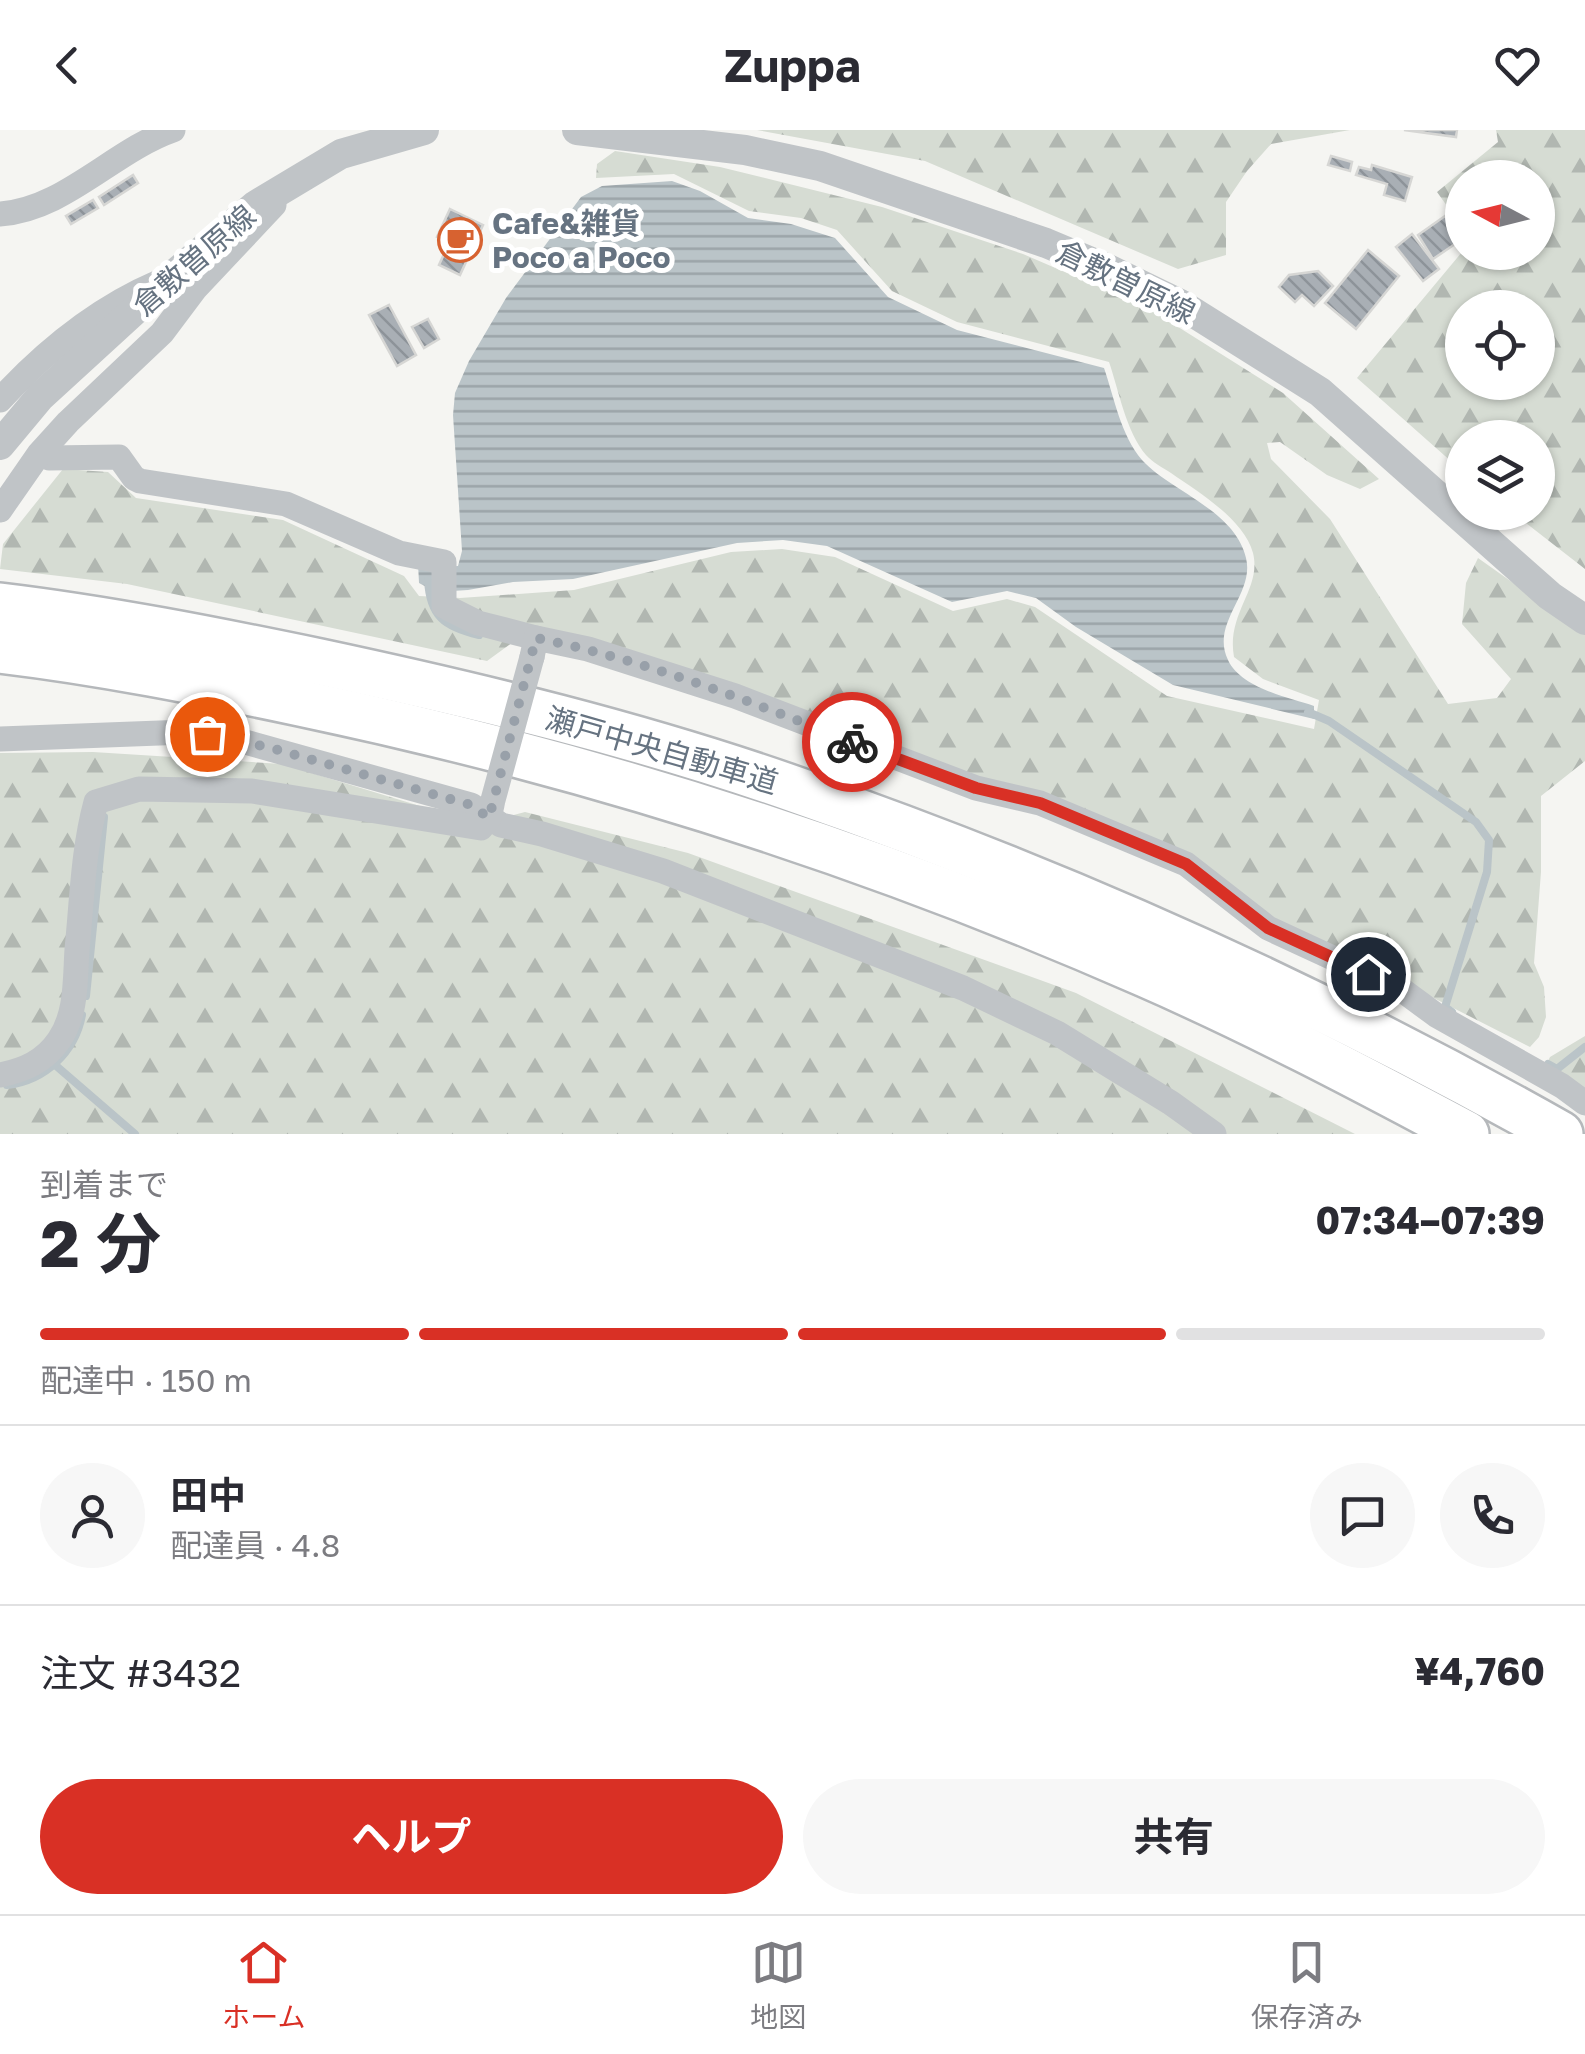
<!DOCTYPE html>
<html lang="ja">
<meta charset="utf-8">
<style>
body{margin:0;font-family:"Golos Text","Noto Sans JP",sans-serif;background:#f7f7f7;color:#2b2b33;height:100vh;display:flex;flex-direction:column;font-size:38px;white-space:nowrap}
*{box-sizing:border-box;margin:0}
p{font-size:32px;color:#7c7c81}
.icon{flex:none;width:55px;height:55px;fill:none;stroke:currentColor;stroke-width:2;stroke-linecap:round;stroke-linejoin:round}
.map{position:relative;height:1004px;overflow:hidden}
.drawer{display:flex;flex-direction:column;background:#fff;flex:1}
.drawer>*{flex:none}
.needle{width:65px;rotate:277deg}
.controls{position:absolute;left:1445px;top:30px;display:grid;gap:20px}
.controls a{display:grid;place-items:center;width:110px;height:110px;border-radius:50%;background:#fff;box-shadow:0 2px 8px #0004;font-size:50px}
.pin{position:absolute;display:grid;place-items:center;width:85px;height:85px;color:#fff;margin:-42px;border:5px solid #fff;border-radius:50%;box-shadow:0 2px 10px #0007}
.courier{position:absolute;display:grid;place-items:center;width:100px;height:100px;margin:-50px;border:8px solid #d93025;border-radius:50%;background:#fff;color:#222;box-shadow:0 2px 12px #0007}
.headline em{font-style:normal;font-weight:700}
.headline div{display:flex;flex-direction:column-reverse}
.headline{display:flex;align-items:center;justify-content:space-between;height:170px;padding:0 40px}
h1{font-size:65px;font-weight:700;line-height:75px}
.bar{display:grid;grid-template-columns:repeat(4,1fr);gap:15px 10px;align-content:center;height:120px;padding:0 40px}
.bar i{height:12px;border-radius:8px;background:#e1e1e2}
.bar .selected{background:#d93025}
.bar p{grid-column:span 4}
.line{display:flex;align-items:center;gap:25px;padding:0 40px;border-top:2px solid #e1e1e2}
.line div{flex:1}
.round{display:grid;place-items:center;flex:none;width:105px;height:105px;border-radius:52px;background:#f7f7f7}
.button{display:flex;gap:20px;margin-top:auto;padding:20px 40px}
.button a{flex:1;height:115px;border-radius:60px;background:#d93025;color:#fff;font-size:40px;font-weight:700;line-height:115px;text-align:center}
.button a+a{background:#f7f7f7;color:#2b2b33}
header{display:flex;justify-content:space-between;align-items:center;height:130px;padding:0 40px;background:#fff;font-size:45px;font-weight:700}
.tab-bar{display:flex;justify-content:space-around;align-items:center;height:140px;border-top:2px solid #e1e1e2;background:#fff;font-size:28px;color:#7c7c81}
.tab-bar a{display:grid;justify-items:center;gap:5px}
.tab-bar .selected{color:#d93025}
.map>svg:first-child{display:block}
.forest{fill:url(#forest-firs);fill-rule:evenodd}
.water{fill:url(#water-rules)}
.lines{fill:none;stroke-linecap:round;stroke-linejoin:round}
.stream{stroke:#bac4c8;stroke-width:8}
.building{fill:url(#building-back-hatch);stroke:#d6d6d4;stroke-width:2.5}
.motorway-casing{stroke:#b5b8bb;stroke-width:50}
.minor{stroke:#c0c4c7;stroke-width:25}
.tertiary{stroke:#c0c4c7;stroke-width:30}
.motorway{stroke:#fff;stroke-width:45}
.minor-bridge{stroke:#c0c4c7;stroke-width:25}
.done{stroke:#98a0a9;stroke-width:10;stroke-dasharray:0 18}
.route{stroke:#d93025;stroke-width:12}
.labels{text-anchor:middle;dominant-baseline:central;stroke-width:10;stroke-linejoin:round;paint-order:stroke}
.poi-label{font-size:30px;font-weight:bold;fill:#667381;stroke:#fff;text-anchor:start}
.street-label{font-size:30px;fill:#667381;stroke:#fff}
</style>
<header><svg class="icon" aria-label="back" viewBox="0 0 24 24"><path d="M15 5l-7 7 7 7"/></svg>Zuppa<svg class="icon" aria-label="heart" viewBox="0 0 24 24"><path d="M12 20l-8-8c-3-5 5-10 8-4 3-6 11-1 8 4z"/></svg></header>
<div class="map">
<svg width="1585" height="1004" viewBox="0 0 1585 1004">
<defs>
<pattern id="forest-firs" width="22" height="20" patternUnits="userSpaceOnUse" patternTransform="scale(2.5)"><rect width="22" height="20" fill="#d6dcd3"/><path d="M5 1l3.5 6h-7zM16 11l3.5 6h-7z" fill="#b1b7b1"/></pattern>
<pattern id="water-rules" width="6" height="5" patternUnits="userSpaceOnUse" patternTransform="scale(2.5)"><rect width="6" height="5" fill="#bac4c8"/><path d="M0 2.5h6" fill="none" stroke="#9ba4a8"/></pattern>
<pattern id="building-back-hatch" width="6" height="6" patternUnits="userSpaceOnUse" patternTransform="scale(2.5)"><rect width="6" height="6" fill="#a9afb5"/><path d="M-1 5l2 2M0 0l6 6M5-1l2 2" fill="none" stroke="#8d9399"/></pattern>
</defs>
<rect width="100%" height="100%" fill="#f5f5f2"/>
<g class="forest">
<polygon points="757,0 1350,0 1271,14 1247,41 1226,72 1226,125 1178,139 925,31"/>
<path d="M1496,0H1585V439L1513,383L1538,382V308H1462V341L1357,248L1462,122H1538V48H1462V97L1437,62L1498,12ZM1462,178H1538V252H1462Z"/>
<path d="M615,21L720,37L882,77L1023,124L1148,178L1283,263L1379,349L1360,359L1327,345L1280,312L1267,313L1271,329L1330,389L1448,574L1497,568L1511,549L1462,494L1466,453L1478,428L1585,504V631L1541,666V742L1534,833L1544,857L1546,887L1539,907L1530,917L1408,855L1261,786L1196,732L531,499L487,531L127,454L0,439L3,414L63,339L108,342L136,368L283,390L404,446L419,466L460,468L574,460L731,422L782,419L835,427L953,481L1007,469L1035,477L1167,566L1314,599L1319,570L1263,549L1234,527C1226,483 1262,459 1253,423C1244,389 1198,362 1171,343C1163,338 1152,332 1146,325C1126,302 1119,261 1109,232L957,192L892,161L837,100L801,88L749,81L674,44L596,48L597,34Z"/>
<polygon points="93,622 282,634 479,694 525,682 688,723 1076,863 1355,1004 0,1004 0,623"/>
<polygon points="1585,906 1585,965 1544,939 1550,927"/>
</g>
<path class="water" d="M672,51L700,61L748,88L791,94L835,108L888,167L957,200L1104,238C1114,267 1121,306 1142,330C1170,361 1235,380 1246,428C1255,464 1210,493 1228,530C1241,558 1287,567 1314,576V589L1173,555L1076,497L1036,468L1007,461L952,472L827,416L783,410L737,413L573,449L513,452L468,460L436,462L419,453L418,433L441,437L458,436L462,421L453,285L455,263L469,231L506,168L581,67L602,56Z"/>
<g class="lines">
<g class="stream">
<path d="M428,450C430,486 444,497 479,505"/>
<polyline points="1308,582 1329,591 1476,692 1489,710 1487,742 1445,877 1452,882"/>
<polyline points="86,866 104,687"/>
<polyline points="54,934 135,1004"/>
<polyline points="1548,934 1557,939 1585,917"/>
<path d="M7,955C45,951 75,922 82,885"/>
</g>
</g>
<g class="building">
<polygon points="1404,0 1457,0 1456,7"/>
<polygon points="1331,26 1352,32 1350,41 1328,35"/>
<polygon points="1372,35 1412,47 1405,71 1384,65 1387,54 1356,45 1359,37 1371,40"/>
<polygon points="133,45 138,53 104,75 99,67"/>
<polygon points="93,70 98,78 71,94 66,86"/>
<polygon points="450,79 483,95 460,145 439,135 449,113 437,107"/>
<polygon points="1445,86 1461,110 1433,129 1418,105"/>
<polygon points="1412,104 1439,139 1423,151 1396,117"/>
<polygon points="1368,120 1399,146 1356,199 1325,173"/>
<polygon points="1318,141 1333,156 1314,176 1302,165 1295,172 1279,157 1289,145"/>
<polygon points="389,175 416,225 397,236 369,185"/>
<polygon points="428,189 439,209 424,218 412,197"/>
</g>
<g class="lines">
<g class="motorway-casing">
<g id="motorway">
<path d="M0,476C108,489 214,510 320,532C479,566 640,605 794,659C1059,751 1316,866 1560,1004"/>
<path d="M0,520C101,532 201,552 300,573C590,634 873,724 1145,844C1255,892 1361,948 1466,1004"/>
</g>
</g>
<g class="minor">
<path d="M0,84C64,80 113,21 173,0"/>
<path d="M0,270C45,221 98,178 159,152"/>
<polyline points="42,321 49,328 119,327 134,348 140,351 286,374 399,423 444,432 444,476 478,493 536,508"/>
<polyline points="0,380 39,324 68,292 162,203 195,159 274,75"/>
<polyline points="532,527 536,508 588,519 735,566 976,658 1040,673 1186,734 1268,798 1402,860 1436,885 1562,956 1585,973"/>
<polyline points="0,609 186,602 227,607 471,675 501,695 542,704 663,741 963,858 1057,903 1171,973 1214,1004"/>
<path d="M0,945C24,940 44,932 59,910C77,884 75,850 77,819C82,770 83,720 96,672L139,659L252,661L481,698L489,688L492,675"/>
</g>
<g class="tertiary">
<polyline points="577,0 745,20 820,36 1046,113 1108,139 1180,174 1320,262 1550,466 1585,490"/>
<polyline points="0,315 40,267 170,148 256,75 341,24 424,0"/>
</g>
<use href="#motorway" class="motorway"/>
<polyline class="minor-bridge" points="493,670 532,527"/>
</g>
<g class="lines">
<path class="done" d="M207,604L271,618L471,675L489,688L536,508C645,530 749,571 852,612"/>
<polyline class="route" points="852,612 976,658 1040,673 1186,734 1268,798 1368,844"/>
</g>
<defs>
<g id="cafe-ring" transform="scale(2.25)"><circle r="9.5" fill="#fff" stroke="#d76230" stroke-width="1.5"/><path d="M-5.5-4.5H6V0H3Q3 3.5 0 3.5H-2.5Q-5.5 3.5-5.5 0ZM3-3.2v2h1.7v-2ZM-6 4.5H4V6H-6Z" fill="#d76230"/></g>
</defs>
<g fill-rule="evenodd">
<use href="#cafe-ring" x="460" y="110"/>
</g>
<g class="labels">
<g class="poi-label">
<text x="492" y="93">Cafe&amp;雑貨<tspan x="492" dy="34">Poco a Poco</tspan></text>
</g>
<g class="street-label">
<text transform="translate(194 130) rotate(-41)">倉敷曽原線</text>
<text transform="translate(1126 152) rotate(26)">倉敷曽原線</text>
<text transform="translate(662 620) rotate(16)">瀬戸中央自動車道</text>
</g>
</g>
</svg>
<div class="controls">
<a><svg class="needle" viewBox="-14 -14 28 28"><path d="M0-13l5 13h-10z" fill="#e53935"/><path d="M0 13l5-13h-10z" fill="#7c7c81"/></svg></a>
<a><svg class="icon" aria-label="locate" viewBox="0 0 24 24"><circle cx="12" cy="12" r="6"/><path d="M12 2v4M12 18v4M2 12h4M18 12h4"/></svg></a>
<a><svg class="icon" aria-label="layers" viewBox="0 0 24 24"><path d="M12 4l9 5-9 5-9-5zM3 14l9 5 9-5"/></svg></a>
</div>
<div class="pin" style="left:207px;top:604px;background:#ea580c"><svg class="icon" aria-label="bag" viewBox="0 0 24 24"><path d="M5 8h14l-1 12H6zM9 8a3 3 0 0 1 6 0"/></svg></div>
<div class="pin" style="left:1368px;top:844px;background:#1f2937"><svg class="icon" aria-label="home" viewBox="0 0 24 24"><path d="M3 11l9-7 9 7M6 9v11h12V9"/></svg></div>
<div class="courier" style="left:852px;top:612px"><svg class="icon" aria-label="bike" viewBox="0 0 24 24"><circle cx="6" cy="16" r="4"/><circle cx="18" cy="16" r="4"/><path d="M6 16l4-8h5l3 8M10 8l3 8H6M13 5h3"/></svg></div>
</div>
<section class="drawer">
<div class="headline"><div><h1>2 分</h1><p>到着まで</p></div><em>07:34–07:39</em></div>
<div class="bar"><i class="selected"></i><i class="selected"></i><i class="selected"></i><i></i><p>配達中 · 150 m</p></div>
<div class="line" style="height:180px"><a class="round"><svg class="icon" aria-label="person" viewBox="0 0 24 24"><circle cx="12" cy="8" r="4"/><path d="M4 21q1-7 8-7t8 7"/></svg></a><div><b>田中</b><p>配達員 · 4.8</p></div><a class="round"><svg class="icon" aria-label="chat" viewBox="0 0 24 24"><path d="M4 5h16v11H9l-5 4z"/></svg></a><a class="round"><svg class="icon" aria-label="phone" viewBox="0 0 24 24"><path d="M5 4h4l2 5-3 2q2 4 5 5l2-3 5 2v4C11 20 4 13 5 4z"/></svg></a></div>
<div class="line" style="height:130px"><div>注文 #3432</div><b>¥4,760</b></div>
<div class="button"><a>ヘルプ</a><a>共有</a></div>
</section>
<nav class="tab-bar">
<a class="selected"><svg class="icon" aria-label="home" viewBox="0 0 24 24"><path d="M3 11l9-7 9 7M6 9v11h12V9"/></svg>ホーム</a>
<a><svg class="icon" aria-label="map" viewBox="0 0 24 24"><path d="M3 6l6-2 6 2 6-2v14l-6 2-6-2-6 2zM9 4v14M15 6v14"/></svg>地図</a>
<a><svg class="icon" aria-label="saved" viewBox="0 0 24 24"><path d="M7 4h10v16l-5-4-5 4z"/></svg>保存済み</a>
</nav>
